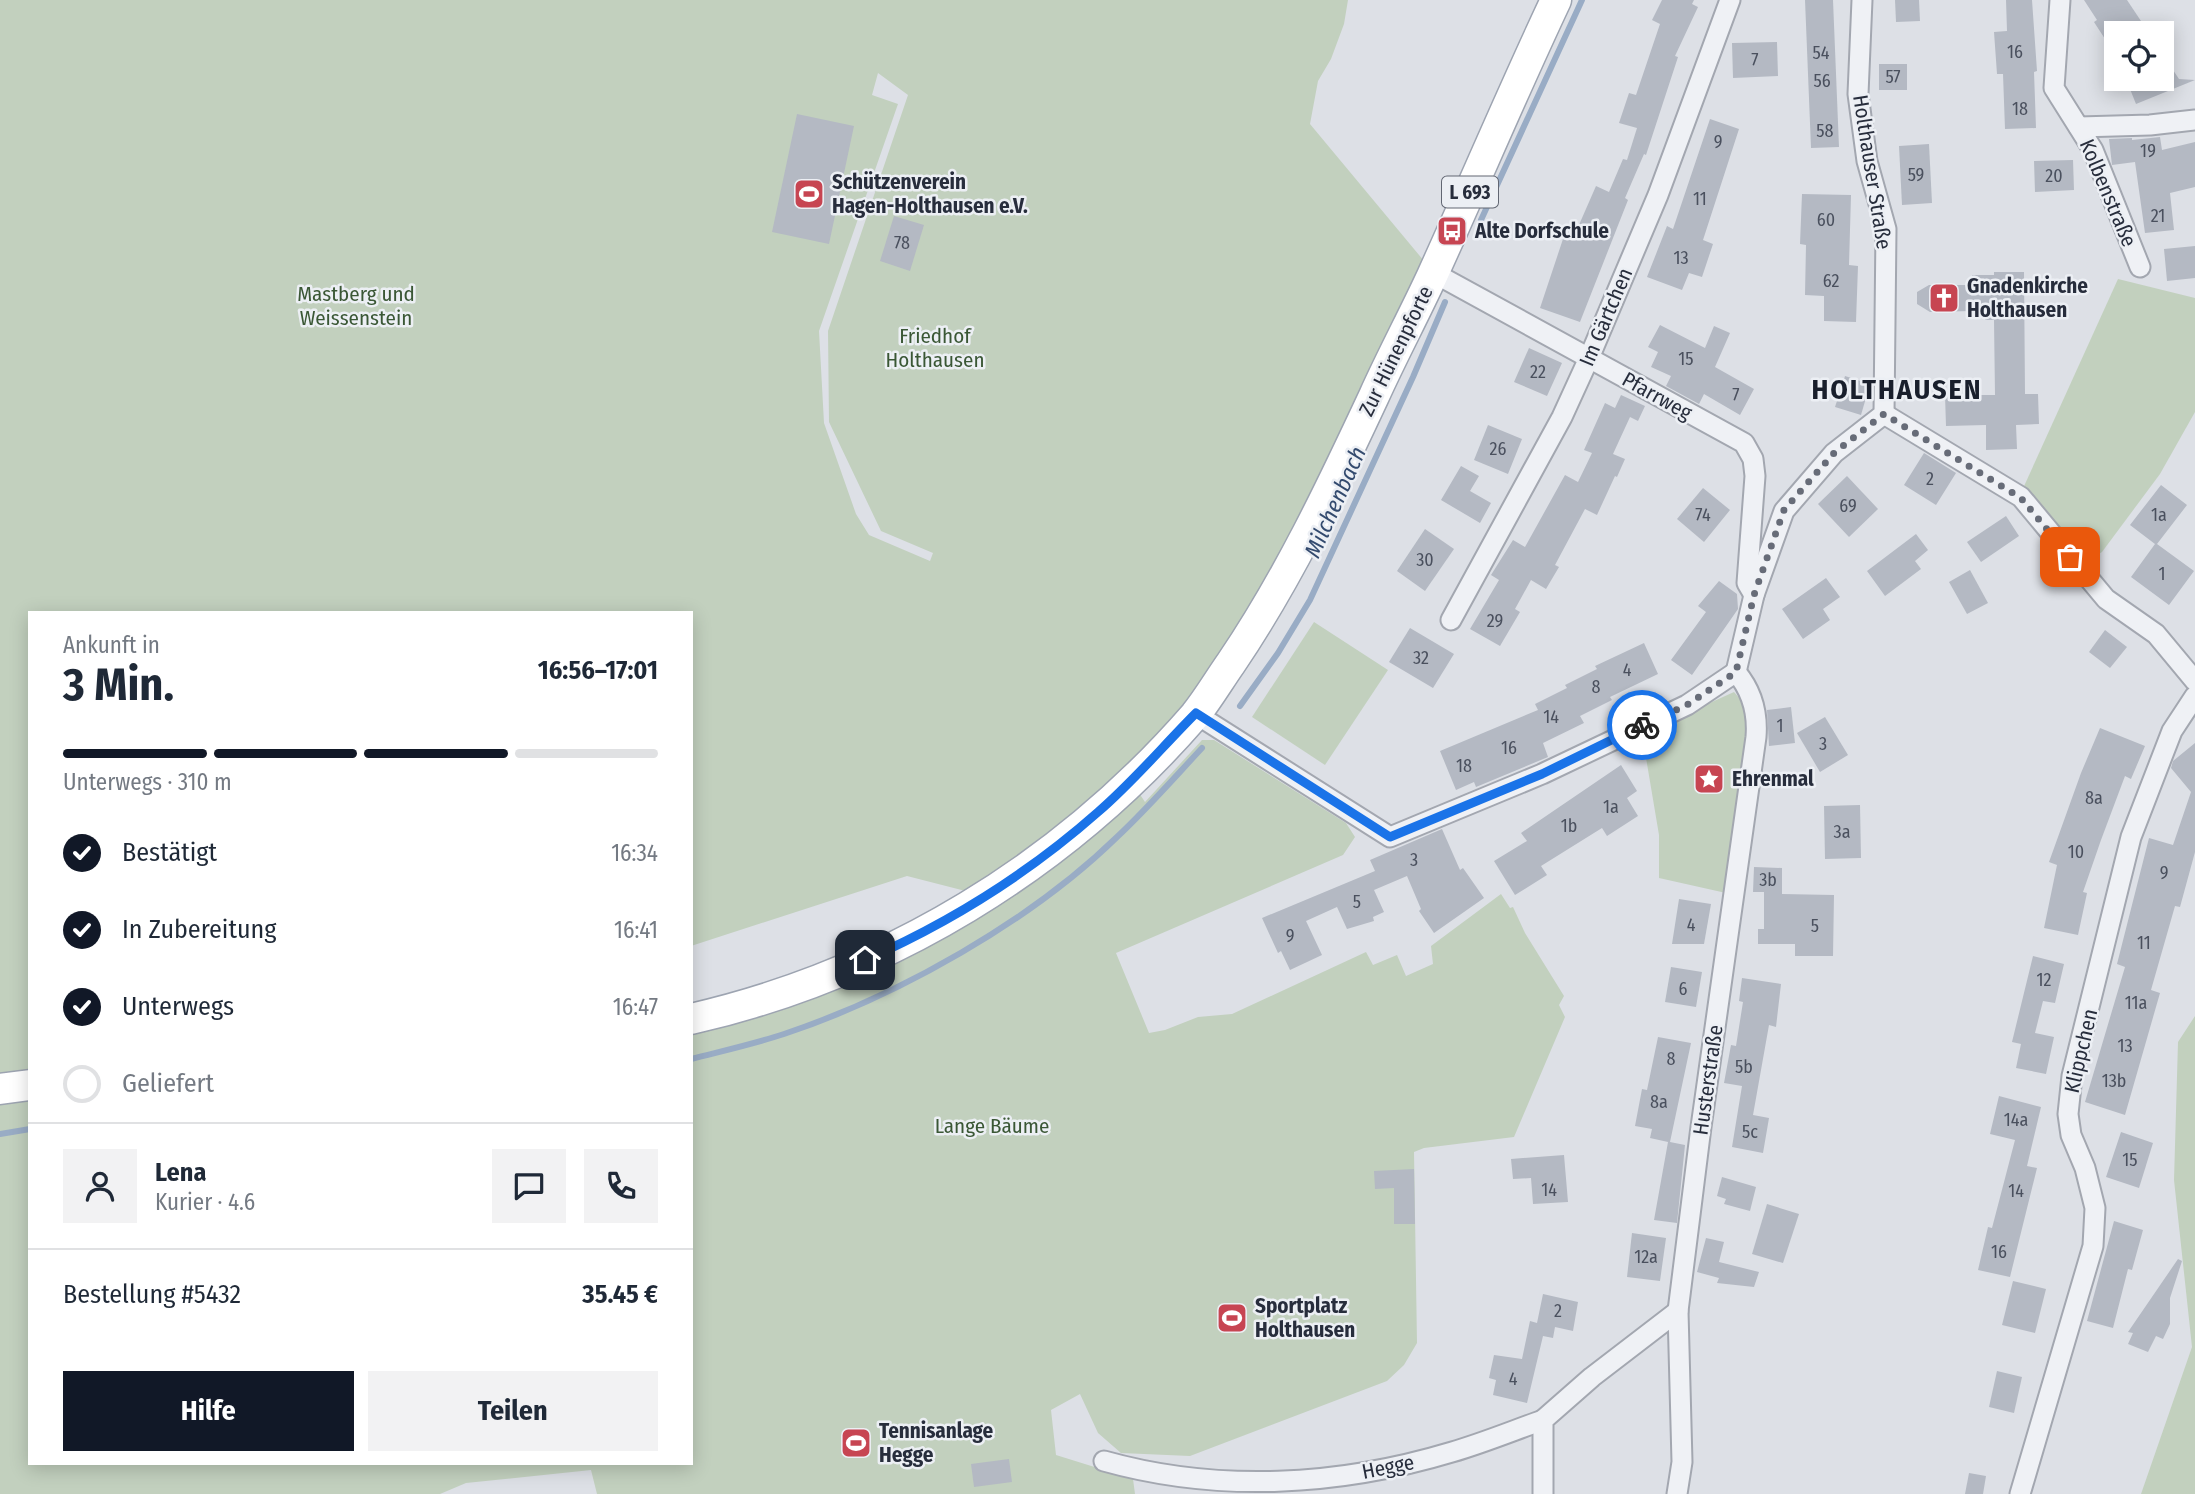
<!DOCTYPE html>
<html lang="de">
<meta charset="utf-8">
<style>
body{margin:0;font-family:"Fira Sans Condensed",sans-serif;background:#f2f2f3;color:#1f2937;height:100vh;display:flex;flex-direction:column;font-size:26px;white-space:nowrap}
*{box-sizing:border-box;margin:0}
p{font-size:23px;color:#747a83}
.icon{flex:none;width:38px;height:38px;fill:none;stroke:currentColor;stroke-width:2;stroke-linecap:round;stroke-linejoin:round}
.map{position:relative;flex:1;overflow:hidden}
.details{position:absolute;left:28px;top:611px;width:665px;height:854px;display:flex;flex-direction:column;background:#fff;border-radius:0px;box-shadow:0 4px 18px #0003}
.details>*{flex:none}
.fabs{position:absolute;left:2104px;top:21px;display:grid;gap:14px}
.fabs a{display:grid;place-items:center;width:70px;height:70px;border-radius:0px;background:#fff;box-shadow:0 4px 18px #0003;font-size:35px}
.pin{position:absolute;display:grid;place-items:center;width:60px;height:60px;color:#fff;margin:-30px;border-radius:14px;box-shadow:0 4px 10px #0006}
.courier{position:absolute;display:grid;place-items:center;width:70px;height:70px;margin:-35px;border:5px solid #1a73e8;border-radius:50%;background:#fff;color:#222;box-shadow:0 2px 9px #0007}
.head em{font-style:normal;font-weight:700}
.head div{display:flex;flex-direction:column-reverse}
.head{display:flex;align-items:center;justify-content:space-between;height:119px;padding:0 35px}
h1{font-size:46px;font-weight:700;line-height:52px}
.bar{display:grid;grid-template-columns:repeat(4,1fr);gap:10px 7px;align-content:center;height:84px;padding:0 35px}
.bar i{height:9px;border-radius:5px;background:#e0e1e3}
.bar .active{background:#111827}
.bar p{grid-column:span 4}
.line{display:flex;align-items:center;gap:18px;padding:0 35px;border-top:2px solid #e0e1e3}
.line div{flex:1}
.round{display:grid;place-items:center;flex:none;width:74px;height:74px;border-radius:0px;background:#f2f2f3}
ol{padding:0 35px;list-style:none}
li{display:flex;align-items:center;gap:21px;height:77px}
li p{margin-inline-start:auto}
li .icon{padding:7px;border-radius:50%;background:#111827;color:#fff;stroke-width:4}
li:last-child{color:#747a83}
li i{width:38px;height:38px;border:4px solid #e0e1e3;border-radius:50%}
.button{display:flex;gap:14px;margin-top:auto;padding:14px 35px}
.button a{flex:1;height:80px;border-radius:0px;background:#111827;color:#fff;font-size:28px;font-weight:700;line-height:80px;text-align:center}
.button a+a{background:#f2f2f3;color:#1f2937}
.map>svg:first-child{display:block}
.green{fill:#c2d0be;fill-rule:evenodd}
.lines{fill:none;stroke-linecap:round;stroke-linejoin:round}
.stream{stroke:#99acc5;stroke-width:6}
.building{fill:#b4b9c3}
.street-casing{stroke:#a3a7b0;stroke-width:23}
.primary-casing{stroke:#9da4b1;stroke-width:33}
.street{stroke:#eff1f5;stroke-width:19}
.primary{stroke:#fff;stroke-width:30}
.done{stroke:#676c78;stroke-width:7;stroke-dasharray:0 12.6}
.route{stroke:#1a73e8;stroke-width:9}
.labels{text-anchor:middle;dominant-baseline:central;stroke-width:5;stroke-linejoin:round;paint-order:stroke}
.number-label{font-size:18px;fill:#4a505e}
.shield{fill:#eceff4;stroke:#626773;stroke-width:2}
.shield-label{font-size:19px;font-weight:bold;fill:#272d3c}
.street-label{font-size:21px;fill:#272d3c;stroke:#eceff4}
.poi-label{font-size:21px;font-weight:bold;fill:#272d3c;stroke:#eceff4;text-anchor:start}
.park-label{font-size:21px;fill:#3a5735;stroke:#eceff4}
.water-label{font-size:23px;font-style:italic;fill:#334a6e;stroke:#eceff4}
.district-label{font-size:28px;font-weight:bold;letter-spacing:2px;fill:#191f2c;stroke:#eceff4}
</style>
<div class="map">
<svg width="2195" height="1494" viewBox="0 0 2195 1494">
<rect width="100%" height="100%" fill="#dde0e6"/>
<g class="green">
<path d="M0,0H1348L1344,24L1331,59L1318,81L1310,124L1434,273L1287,571L1131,781L1145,802L1202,740H1214L1346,823L1355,837L1343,855L1116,953L1149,1033L1165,1030L1198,1017L1232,1014L1366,952L1373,965L1397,955L1406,976L1433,964L1431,946L1501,894L1510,908L1513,907L1525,933L1564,996L1559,1005L1565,1017L1514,1137L1424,1148L1414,1152L1417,1343L1404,1365L1387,1381L1190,1456L1121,1453L1098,1433L1080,1394L1051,1410L1056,1455L1133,1479L1135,1494H597L591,1470L466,1483L440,1494H0V1101L30,1098V1463H691V1025L985,896L907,876L691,946V612H30V1070L0,1074ZM878,73L908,95L828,331L829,422L881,531L933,553L930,561L869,535L856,514L824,423L819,331L898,104L872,95Z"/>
<polygon points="2118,279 2195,298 2195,412 2160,474 2102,552 2089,560 2020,495"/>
<polygon points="1314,622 1388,670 1325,765 1252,717"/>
<polygon points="1734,692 1748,708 1749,749 1726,893 1659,878 1659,835 1643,740 1703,706"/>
<polygon points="2195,1016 2195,1494 2141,1494 2192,1347 2174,1180 2178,1042"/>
</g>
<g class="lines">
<g class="stream">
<polyline points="1481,220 1582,0"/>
<polyline points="1240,706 1278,653 1310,600 1413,377 1445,302"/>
<path d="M691,1059C722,1051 754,1044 784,1034C898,996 1031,921 1117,837C1147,809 1174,778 1202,748"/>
<polyline points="0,1134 30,1129"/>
</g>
</g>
<g class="building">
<polygon points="1662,0 1694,0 1692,4 1698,7 1675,56 1678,57 1646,155 1644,154 1625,198 1628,200 1580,322 1540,308 1566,230 1575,234 1596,186 1609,192 1623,159 1627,160 1637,128 1619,123 1629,93 1636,95 1660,24 1652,20"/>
<polygon points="1805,0 1833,0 1839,147 1811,148"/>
<polygon points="1895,0 1919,0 1920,21 1896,22"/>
<polygon points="2006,0 2032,0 2037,71 2034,72 2036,128 2005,129 2003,74 1997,74 1994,32 2007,31"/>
<polygon points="2084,0 2127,0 2149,33 2116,33 2116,56 2094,22 2097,20"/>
<polygon points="1777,42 1778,76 1733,78 1732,43"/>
<polygon points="2161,52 2179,79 2195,80 2136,104 2126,79 2161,79"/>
<rect x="1879" y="64" width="28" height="26"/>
<polygon points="797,114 854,126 829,244 772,232"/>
<polygon points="1710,119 1739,129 1703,240 1713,244 1702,277 1689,273 1682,290 1647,277 1667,226 1673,229"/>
<polygon points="2160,137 2162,150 2195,142 2195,187 2170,193 2174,230 2145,233 2135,162 2112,165 2109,139 2132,138 2132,140"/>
<polygon points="1929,144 1932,203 1902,205 1899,146"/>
<polygon points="2073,160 2074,190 2035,192 2034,161"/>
<polygon points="1802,194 1851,195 1849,265 1858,266 1856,322 1824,321 1824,296 1805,295 1806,245 1800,244"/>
<polygon points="894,216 924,225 910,271 880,261"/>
<polygon points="2195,246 2195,278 2167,281 2164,249"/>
<polygon points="1994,272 2024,272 2025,394 2038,394 2039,424 2016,425 2017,449 1986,450 1986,425 1946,426 1945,395 1995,395 1994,320 1985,320 1985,315 1972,315 1972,311 1930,312 1917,304 1917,292 1929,285 1972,285 1972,275 1994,275"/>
<polygon points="1660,325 1705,348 1714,326 1730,333 1715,367 1754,389 1740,415 1704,394 1699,404 1666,386 1671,376 1651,367 1658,352 1648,347"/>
<polygon points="1529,348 1562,363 1547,396 1514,382"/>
<polygon points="1845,376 1870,384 1861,415 1835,407"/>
<polygon points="1621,395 1645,406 1638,421 1630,417 1613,454 1625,459 1617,477 1615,476 1597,515 1585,509 1555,565 1559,567 1546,589 1531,580 1515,609 1520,612 1500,646 1470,629 1499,580 1491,575 1513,540 1525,547 1565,475 1578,482 1592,453 1584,450 1605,403 1615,408"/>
<polygon points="1488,425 1522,439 1508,474 1474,460"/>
<polygon points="1924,453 1956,473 1936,505 1904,485"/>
<polygon points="1461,466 1479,476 1470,491 1491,503 1480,523 1441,500"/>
<polygon points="1847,476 1878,509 1849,537 1818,504"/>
<polygon points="2161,485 2187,505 2157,544 2194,571 2169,605 2131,577 2155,544 2130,525"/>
<polygon points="1703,488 1730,510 1704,542 1677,519"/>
<polygon points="2006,516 2019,536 1981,562 1967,542"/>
<polygon points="1425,529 1454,549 1425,591 1397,571"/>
<polygon points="1916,534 1928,550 1915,561 1921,569 1885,596 1867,571"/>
<polygon points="1970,570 1988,603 1967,614 1949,582"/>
<polygon points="1826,578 1840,597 1823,609 1830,620 1803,639 1782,609"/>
<polygon points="1719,581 1737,594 1738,609 1692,675 1671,660 1706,612 1698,606"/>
<polygon points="1410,628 1454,654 1433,688 1389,662"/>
<polygon points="2105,630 2127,647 2110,668 2089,652"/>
<polygon points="1644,643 1658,674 1610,697 1612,700 1580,716 1584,723 1543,743 1548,757 1476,787 1474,782 1456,790 1440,751 1538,710 1535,704 1567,688 1565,685 1597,669 1595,666"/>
<polygon points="1791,707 1795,743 1769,746 1767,710"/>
<polygon points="1825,717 1848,755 1820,772 1797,733"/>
<polygon points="2100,728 2145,746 2131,779 2125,776 2101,840 2083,892 2087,893 2078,935 2044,928 2057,865 2049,862 2081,773"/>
<polygon points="2195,743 2195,852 2180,907 2175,906 2151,990 2160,993 2125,1115 2085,1102 2125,967 2117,964 2149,838 2173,845 2191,792 2171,768 2173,761"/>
<polygon points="1621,765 1637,791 1627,798 1638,816 1607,836 1602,828 1541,866 1547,875 1515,895 1494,861 1527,841 1521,833"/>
<polygon points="1860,805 1861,858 1825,859 1824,806"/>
<polygon points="1442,829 1460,870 1463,868 1484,898 1434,933 1419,911 1421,909 1407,876 1374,890 1384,912 1373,917 1374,921 1347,929 1337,907 1306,921 1322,955 1290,970 1281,951 1278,953 1262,918 1375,871 1370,860"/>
<polygon points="1754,867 1782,868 1782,894 1834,895 1833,956 1795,956 1795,944 1758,944 1758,929 1764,929 1764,892 1753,892"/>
<polygon points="1679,899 1711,904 1704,944 1672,944"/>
<polygon points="2033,956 2064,964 2055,1003 2043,1001 2035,1033 2054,1037 2046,1074 2016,1068 2021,1044 2012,1042"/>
<polygon points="1671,967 1702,972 1696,1007 1665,1002"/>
<polygon points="1742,978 1781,984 1776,1027 1769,1025 1753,1115 1769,1118 1763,1153 1732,1147 1742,1086 1724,1083 1731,1045 1736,1046 1743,1002 1739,1001"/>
<polygon points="1658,1037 1691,1043 1670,1142 1685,1145 1677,1223 1654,1220 1668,1142 1650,1138 1652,1129 1635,1126 1642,1089 1647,1090"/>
<polygon points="1999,1096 2041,1107 2027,1166 2037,1168 2010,1277 1978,1270 1988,1227 1992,1228 2015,1140 1990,1134"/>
<polygon points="2121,1132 2153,1143 2139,1188 2106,1177"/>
<polygon points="1564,1155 1568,1202 1533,1204 1531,1178 1513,1179 1511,1159"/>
<polygon points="1414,1169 1415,1224 1394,1224 1394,1188 1375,1189 1374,1171"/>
<polygon points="1722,1177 1756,1187 1750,1211 1724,1204 1726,1199 1717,1196"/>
<polygon points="1767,1204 1799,1214 1783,1263 1752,1254"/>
<polygon points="2114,1221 2143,1230 2132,1270 2128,1269 2113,1328 2087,1321"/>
<polygon points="1632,1233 1666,1238 1660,1281 1627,1277"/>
<polygon points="1706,1238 1724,1242 1719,1262 1759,1272 1754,1287 1717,1283 1719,1278 1697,1272"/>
<polygon points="2178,1259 2182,1261 2170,1298 2170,1324 2163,1339 2156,1336 2148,1352 2128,1344 2133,1333 2128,1332"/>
<polygon points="2013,1281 2046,1289 2035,1333 2002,1325"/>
<polygon points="1543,1294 1578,1302 1573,1331 1555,1327 1553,1338 1543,1336 1527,1403 1493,1395 1496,1380 1489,1378 1494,1355 1522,1359 1530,1321 1537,1323"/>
<polygon points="1997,1371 2022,1377 2014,1413 1989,1407"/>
<polygon points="1009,1459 1012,1482 974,1487 971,1464"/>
<polygon points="1969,1473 1986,1476 1983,1494 1965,1494"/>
</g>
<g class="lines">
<g class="street-casing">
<g id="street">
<polyline points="2060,0 2054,88 2093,150 2140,267"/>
<polyline points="2079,127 2150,125 2195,120"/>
<polyline points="1434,273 1744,443 1753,459 1755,476 1747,583 1754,595"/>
<polyline points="1884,414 2021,497 2106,599 2156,634 2195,681"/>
<polyline points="1451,620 1562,417 1589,358 1658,195 1730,0"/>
<polyline points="1736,672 1754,595 1784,511 1834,453 1884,414 1886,229 1867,161 1858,94 1862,0"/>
<polyline points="1196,714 1390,837 1542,774 1687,705 1736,672"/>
<path d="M1104,1461C1218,1493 1339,1486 1452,1452C1483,1443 1512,1431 1543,1420"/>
<polyline points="1543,1494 1543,1420 1592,1377 1678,1311"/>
<path d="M1677,1494L1682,1462L1678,1311L1701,1127L1756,737C1758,712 1752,691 1736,672"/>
<polyline points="2020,1494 2093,1246 2095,1208 2085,1168 2071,1135 2068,1114 2072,1076 2131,837 2172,731 2195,696"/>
</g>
</g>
<g class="primary-casing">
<g id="primary">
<path d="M691,1019C887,974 1063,867 1195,715C1208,699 1219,680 1231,663C1288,579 1331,488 1374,396C1392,356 1413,317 1432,276C1474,184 1513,91 1556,0"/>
<polyline points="0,1089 30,1085"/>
</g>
</g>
<use href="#street" class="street"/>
<use href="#primary" class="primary"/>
</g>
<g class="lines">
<polyline class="done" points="1642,725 1687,705 1736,672 1754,595 1784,510 1834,453 1884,414 2021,498 2070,557"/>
<path class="route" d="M865,960C949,923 1029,873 1098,812C1133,782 1163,746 1196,713L1390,837L1542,774L1642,725"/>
</g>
<defs>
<g id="stadium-square" transform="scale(1.575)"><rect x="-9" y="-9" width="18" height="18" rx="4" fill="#c74552" stroke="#eceff4"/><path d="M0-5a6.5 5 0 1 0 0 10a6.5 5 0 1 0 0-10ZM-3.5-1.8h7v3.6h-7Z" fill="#fff"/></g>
<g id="bus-square" transform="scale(1.575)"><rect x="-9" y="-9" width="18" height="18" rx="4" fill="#c74552" stroke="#eceff4"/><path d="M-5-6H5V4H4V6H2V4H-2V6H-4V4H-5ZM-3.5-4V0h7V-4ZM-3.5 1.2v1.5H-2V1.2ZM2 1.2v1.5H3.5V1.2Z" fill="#fff"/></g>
<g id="church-square" transform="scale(1.575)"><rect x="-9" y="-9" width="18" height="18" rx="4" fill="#c74552" stroke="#eceff4"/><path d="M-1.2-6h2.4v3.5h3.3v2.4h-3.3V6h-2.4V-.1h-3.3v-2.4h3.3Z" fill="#fff"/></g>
<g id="sight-square" transform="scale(1.575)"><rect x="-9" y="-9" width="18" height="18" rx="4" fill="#c74552" stroke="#eceff4"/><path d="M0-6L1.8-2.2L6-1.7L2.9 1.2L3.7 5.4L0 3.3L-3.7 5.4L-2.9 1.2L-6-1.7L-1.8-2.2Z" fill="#fff"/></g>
</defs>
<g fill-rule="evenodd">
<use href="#stadium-square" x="809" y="194"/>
<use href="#bus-square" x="1452" y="231"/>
<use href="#church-square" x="1944" y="298"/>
<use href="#sight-square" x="1709" y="779"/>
<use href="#stadium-square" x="1232" y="1318"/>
<use href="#stadium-square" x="856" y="1443"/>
</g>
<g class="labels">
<g class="number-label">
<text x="2015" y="52">16</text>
<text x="1821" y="53">54</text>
<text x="1755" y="60">7</text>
<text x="1893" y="77">57</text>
<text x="1822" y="81">56</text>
<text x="2020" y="109">18</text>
<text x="1825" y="131">58</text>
<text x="1718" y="142">9</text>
<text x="2148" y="151">19</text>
<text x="1916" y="175">59</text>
<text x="2054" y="176">20</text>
<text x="1700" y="199">11</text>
<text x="2158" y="216">21</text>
<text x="1826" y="220">60</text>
<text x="902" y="243">78</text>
<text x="1681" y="258">13</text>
<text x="1831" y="281">62</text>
<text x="1686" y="359">15</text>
<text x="1538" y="372">22</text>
<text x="1736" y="395">7</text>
<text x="1498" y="449">26</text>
<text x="1930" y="479">2</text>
<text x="1848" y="506">69</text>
<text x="1703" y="515">74</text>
<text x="2159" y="515">1a</text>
<text x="1425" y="560">30</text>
<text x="2162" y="574">1</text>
<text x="1495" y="621">29</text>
<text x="1421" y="658">32</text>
<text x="1627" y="670">4</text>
<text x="1596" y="687">8</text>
<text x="1551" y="717">14</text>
<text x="1780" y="726">1</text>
<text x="1823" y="744">3</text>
<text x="1509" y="748">16</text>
<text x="1464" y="766">18</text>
<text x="2094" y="798">8a</text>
<text x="1611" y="807">1a</text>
<text x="1569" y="826">1b</text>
<text x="1842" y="832">3a</text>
<text x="2076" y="852">10</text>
<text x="1414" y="860">3</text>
<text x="2164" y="873">9</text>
<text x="1768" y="880">3b</text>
<text x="1357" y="902">5</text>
<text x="1691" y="925">4</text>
<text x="1815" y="926">5</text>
<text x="1290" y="936">9</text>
<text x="2144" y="943">11</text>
<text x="2044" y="980">12</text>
<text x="1683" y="989">6</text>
<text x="2136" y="1003">11a</text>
<text x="2125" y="1046">13</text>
<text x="1671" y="1059">8</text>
<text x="1744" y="1067">5b</text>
<text x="2114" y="1081">13b</text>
<text x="1659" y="1102">8a</text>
<text x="2016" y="1120">14a</text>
<text x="1750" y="1132">5c</text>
<text x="2130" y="1160">15</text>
<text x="1549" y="1190">14</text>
<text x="2016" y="1191">14</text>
<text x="1999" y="1252">16</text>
<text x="1646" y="1257">12a</text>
<text x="1558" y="1311">2</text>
<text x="1513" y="1379">4</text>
</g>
<rect class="shield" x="1442" y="176.5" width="56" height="31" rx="5"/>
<g class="shield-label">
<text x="1470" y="192">L 693</text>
</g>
<g class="street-label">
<text transform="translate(1872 172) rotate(81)">Holthauser Straße</text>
<text transform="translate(2108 193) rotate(67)">Kolbenstraße</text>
<text transform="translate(1606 317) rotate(-67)">Im Gärtchen</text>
<text transform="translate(1396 351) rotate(-64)">Zur Hünenpforte</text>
<text transform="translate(1657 396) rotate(29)">Pfarrweg</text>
<text transform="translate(2081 1051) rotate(-77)">Klippchen</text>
<text transform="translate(1708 1080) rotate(-82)">Husterstraße</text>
<text transform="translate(1388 1467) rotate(-11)">Hegge</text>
</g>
<g class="poi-label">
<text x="832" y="182">Schützenverein<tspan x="832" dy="24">Hagen-Holthausen e.V.</tspan></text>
<text x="1475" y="231">Alte Dorfschule</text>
<text x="1967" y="286">Gnadenkirche<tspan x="1967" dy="24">Holthausen</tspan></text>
<text x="1732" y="779">Ehrenmal</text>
<text x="1255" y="1306">Sportplatz<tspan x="1255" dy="24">Holthausen</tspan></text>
<text x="879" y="1431">Tennisanlage<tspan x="879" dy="24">Hegge</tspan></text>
</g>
<g class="park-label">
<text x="356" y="294">Mastberg und<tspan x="356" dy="24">Weissenstein</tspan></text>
<text x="935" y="336">Friedhof<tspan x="935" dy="24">Holthausen</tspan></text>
<text x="992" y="1126">Lange Bäume</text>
</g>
<g class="water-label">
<text transform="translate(1335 502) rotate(-66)">Milchenbach</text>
</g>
<g class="district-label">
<text x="1897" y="389">HOLTHAUSEN</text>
</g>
</g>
</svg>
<div class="fabs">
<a><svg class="icon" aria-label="locate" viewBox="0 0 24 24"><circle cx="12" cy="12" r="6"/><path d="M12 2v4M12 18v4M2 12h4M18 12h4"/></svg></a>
</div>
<div class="pin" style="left:2070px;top:557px;background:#ea580c"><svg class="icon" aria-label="bag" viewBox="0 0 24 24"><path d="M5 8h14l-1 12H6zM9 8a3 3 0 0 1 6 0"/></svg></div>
<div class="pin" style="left:865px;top:960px;background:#1f2937"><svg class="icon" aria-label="home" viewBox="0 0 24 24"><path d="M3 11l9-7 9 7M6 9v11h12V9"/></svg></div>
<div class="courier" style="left:1642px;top:725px"><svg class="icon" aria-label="bike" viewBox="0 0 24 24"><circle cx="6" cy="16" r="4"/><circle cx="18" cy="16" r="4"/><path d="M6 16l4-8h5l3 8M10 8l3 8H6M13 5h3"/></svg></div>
<section class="details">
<div class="head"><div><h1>3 Min.</h1><p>Ankunft in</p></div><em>16:56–17:01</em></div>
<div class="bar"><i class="active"></i><i class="active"></i><i class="active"></i><i></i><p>Unterwegs · 310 m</p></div>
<ol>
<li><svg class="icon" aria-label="check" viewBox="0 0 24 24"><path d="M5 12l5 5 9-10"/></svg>Bestätigt<p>16:34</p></li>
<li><svg class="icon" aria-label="check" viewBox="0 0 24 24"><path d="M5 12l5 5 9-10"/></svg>In Zubereitung<p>16:41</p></li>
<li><svg class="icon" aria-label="check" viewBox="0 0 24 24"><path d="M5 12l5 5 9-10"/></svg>Unterwegs<p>16:47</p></li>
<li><i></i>Geliefert</li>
</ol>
<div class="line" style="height:126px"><a class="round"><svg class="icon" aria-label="person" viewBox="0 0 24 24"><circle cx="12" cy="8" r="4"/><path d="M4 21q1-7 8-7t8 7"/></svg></a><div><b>Lena</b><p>Kurier · 4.6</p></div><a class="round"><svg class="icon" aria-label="chat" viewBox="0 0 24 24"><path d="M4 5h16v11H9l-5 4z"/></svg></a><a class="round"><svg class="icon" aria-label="phone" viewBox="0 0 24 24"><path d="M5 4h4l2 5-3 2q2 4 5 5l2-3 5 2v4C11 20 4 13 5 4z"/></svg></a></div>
<div class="line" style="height:91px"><div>Bestellung #5432</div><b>35.45 €</b></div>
<div class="button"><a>Hilfe</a><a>Teilen</a></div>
</section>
</div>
